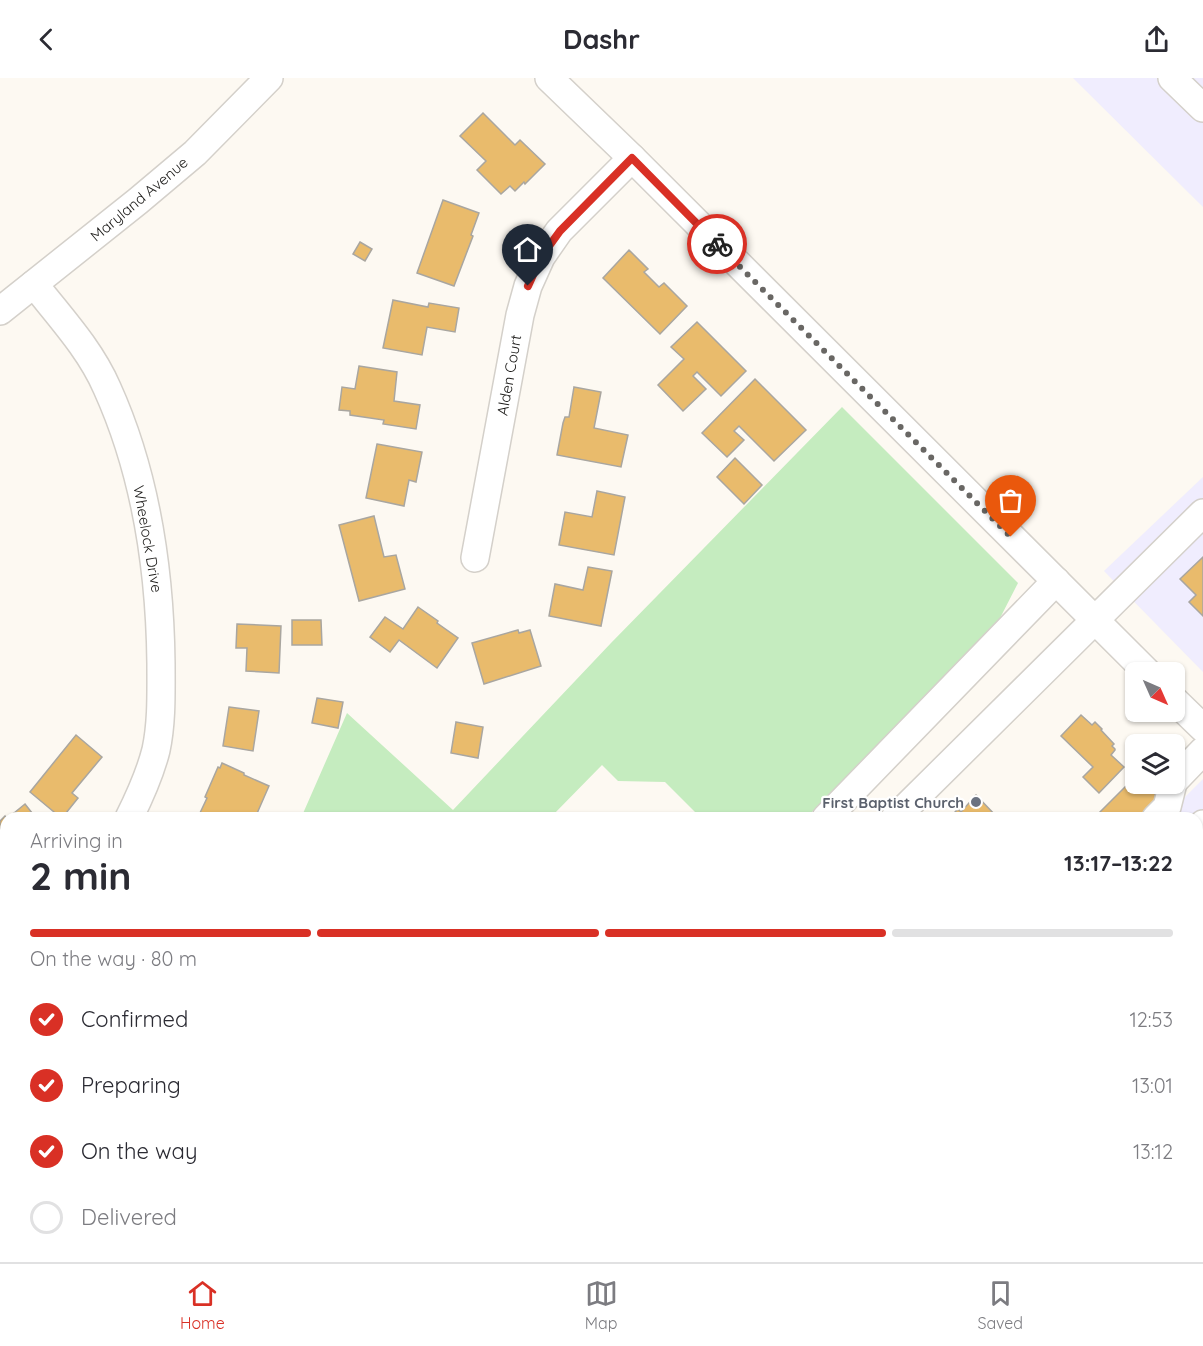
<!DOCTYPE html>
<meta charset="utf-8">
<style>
body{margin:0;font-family:Quicksand,sans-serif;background:#f7f7f7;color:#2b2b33;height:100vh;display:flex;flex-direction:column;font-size:22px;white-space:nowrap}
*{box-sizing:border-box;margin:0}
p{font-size:20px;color:#7c7c81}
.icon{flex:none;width:33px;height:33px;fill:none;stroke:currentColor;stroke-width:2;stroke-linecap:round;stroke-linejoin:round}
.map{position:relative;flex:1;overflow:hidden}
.sheet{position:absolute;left:0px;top:734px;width:1203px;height:452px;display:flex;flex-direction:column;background:#fff;border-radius:18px 18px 0 0;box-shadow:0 2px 4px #0004}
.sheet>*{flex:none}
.needle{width:39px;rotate:135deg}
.controls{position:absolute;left:1125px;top:584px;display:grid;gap:12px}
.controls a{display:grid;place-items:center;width:60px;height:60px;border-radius:9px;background:#fff;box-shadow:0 2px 4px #0004;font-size:30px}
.pin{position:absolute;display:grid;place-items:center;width:51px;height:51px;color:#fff;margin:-62px -26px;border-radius:50% 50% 50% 0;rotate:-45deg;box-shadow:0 0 6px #0007}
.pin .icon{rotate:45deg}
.courier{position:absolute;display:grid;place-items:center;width:60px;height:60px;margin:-30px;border:4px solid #d93025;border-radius:50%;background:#fff;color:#222;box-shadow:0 2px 8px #0007}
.overview em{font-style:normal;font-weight:800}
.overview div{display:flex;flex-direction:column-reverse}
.overview{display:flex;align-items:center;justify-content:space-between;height:102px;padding:0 30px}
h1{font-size:39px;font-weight:800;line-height:45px}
.bar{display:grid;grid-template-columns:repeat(4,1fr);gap:9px 6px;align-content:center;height:72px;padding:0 30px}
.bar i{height:8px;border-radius:4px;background:#e1e1e2}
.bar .on{background:#d93025}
.bar p{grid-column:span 4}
ol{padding:0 30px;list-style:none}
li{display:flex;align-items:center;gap:18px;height:66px}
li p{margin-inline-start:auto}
li .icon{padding:6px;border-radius:50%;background:#d93025;color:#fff;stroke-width:4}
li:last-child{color:#7c7c81}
li i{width:33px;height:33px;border:3px solid #e1e1e2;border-radius:50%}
header{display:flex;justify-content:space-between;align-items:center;height:78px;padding:0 30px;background:#fff;font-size:27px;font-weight:800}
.tab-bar{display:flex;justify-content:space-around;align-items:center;height:84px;border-top:2px solid #e1e1e2;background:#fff;font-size:16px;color:#7c7c81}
.tab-bar a{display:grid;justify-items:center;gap:3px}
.tab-bar .on{color:#d93025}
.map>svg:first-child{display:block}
.commercial{fill:#f0edfe}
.green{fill:#c5ecbf}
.building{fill:#e9bb6c;stroke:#a9a6a0;stroke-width:1.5}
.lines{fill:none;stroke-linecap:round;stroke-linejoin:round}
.minor-casing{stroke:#d4d0ca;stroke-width:30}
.minor{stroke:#fff;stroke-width:27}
.done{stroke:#696764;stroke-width:6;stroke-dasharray:0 10.8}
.route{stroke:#d93025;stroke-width:8}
.worship-dot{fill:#6b7280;stroke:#fff;stroke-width:2}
.labels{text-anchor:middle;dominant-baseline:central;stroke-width:4.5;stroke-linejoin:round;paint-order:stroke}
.street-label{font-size:15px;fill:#1a1917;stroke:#fff}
.worship-label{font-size:15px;font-weight:bold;fill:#5b616d;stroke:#fff;text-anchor:end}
</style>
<header><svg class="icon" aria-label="back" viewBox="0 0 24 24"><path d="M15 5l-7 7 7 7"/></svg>Dashr<svg class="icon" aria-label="share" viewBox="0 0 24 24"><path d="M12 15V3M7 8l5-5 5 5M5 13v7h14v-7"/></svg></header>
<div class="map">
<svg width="1203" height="1184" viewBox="0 0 1203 1184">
<rect width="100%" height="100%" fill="#fdf9f2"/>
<g class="commercial">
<polygon points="1073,0 1203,0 1203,129"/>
<polygon points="1203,399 1203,594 1104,493"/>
<polygon points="1203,701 1203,1184 363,1184 368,1179 1197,1179 1197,740 1165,739"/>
</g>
<g class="green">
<polygon points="842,329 1018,505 998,544 807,739 700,739 665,704 618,703 602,687 551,739 301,740 347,635 453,732 611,565"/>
<polygon points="91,1179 208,1179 210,1184 92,1184"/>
</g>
<g class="building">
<polygon points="483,35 515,67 520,62 545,86 525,106 524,104 515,113 510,108 501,116 477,92 486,83 460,58"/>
<polygon points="443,122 479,135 471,157 473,158 454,208 417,195"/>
<polygon points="360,164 372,171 365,183 353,176"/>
<polygon points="629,172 648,191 644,194 659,209 664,205 687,228 660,256 603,200"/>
<polygon points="393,222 428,229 429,225 459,230 455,254 427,249 422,277 383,270"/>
<polygon points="697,244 746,293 721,318 697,294 693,298 706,311 683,333 658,307 684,281 671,269"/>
<polygon points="359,288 397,294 394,323 420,327 416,351 383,346 384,342 350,337 350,333 339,332 342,309 355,311"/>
<polygon points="755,301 806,352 774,383 739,348 734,353 744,362 727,379 702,355"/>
<polygon points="574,309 601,314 594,350 628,357 621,389 557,377 563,345 565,339 569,339"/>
<polygon points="377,366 422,374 416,404 409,402 404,428 366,420"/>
<polygon points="735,380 762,407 744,426 717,399"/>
<polygon points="597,413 625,419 614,477 559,467 565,434 592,439"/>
<polygon points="374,438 384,479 396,477 405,511 359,523 339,447"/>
<polygon points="1203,479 1203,538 1189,524 1196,517 1180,501"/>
<polygon points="588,489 612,493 601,548 549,538 555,506 583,512"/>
<polygon points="418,529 438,543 437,545 458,560 437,590 399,562 390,574 370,559 385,539 403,551"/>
<polygon points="292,542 321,542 322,567 292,567"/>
<polygon points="237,546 281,548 279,595 246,593 247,570 236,570"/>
<polygon points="518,552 519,555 530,552 541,588 484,606 472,565"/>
<polygon points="317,620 343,624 338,650 312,645"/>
<polygon points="229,629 259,633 253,673 223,668"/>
<polygon points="1081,637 1092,647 1095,644 1102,651 1101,652 1114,666 1112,668 1115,671 1115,672 1111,677 1124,689 1099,715 1083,699 1093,689 1061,658"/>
<polygon points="456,644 483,649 478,680 451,675"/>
<polygon points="76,657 102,679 72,715 78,720 62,740 58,740 53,735 54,734 30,714"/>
<polygon points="222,685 244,695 244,697 269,708 255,740 206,740 199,737 207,720 205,719 218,689 220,690"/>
<polygon points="1136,698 1136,705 1144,705 1162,723 1146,740 1094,740"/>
<polygon points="976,717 998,740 949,740 958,731 961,734"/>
<polygon points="25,726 36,740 8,740"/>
<polygon points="5,738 6,740 6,781 3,777 0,779 0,743"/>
<polygon points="1203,854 1203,962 1197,956 1197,860"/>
<polygon points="0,977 6,979 6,1038 0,1036"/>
<polygon points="0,1130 6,1133 6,1179 33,1179 9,1184 0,1184"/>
<polygon points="567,1179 1033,1179 1024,1184 562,1184"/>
</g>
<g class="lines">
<g class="minor-casing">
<g id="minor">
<polyline points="549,0 632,80 1147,594"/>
<polyline points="1172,0 1203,30"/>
<path d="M34,206C60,239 90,271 107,310C146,396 160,492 161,586C161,614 162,644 156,672C150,696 140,718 129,740"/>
<polyline points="0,233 138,123 195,75 269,0"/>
<polyline points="475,480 520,237 528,208 541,179 559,153 632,80"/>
<polyline points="1174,622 1203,650"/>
<polyline points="1174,703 1203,673"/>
<polyline points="826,740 1056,503"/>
<polyline points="895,740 1203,435"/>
<polyline points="1156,740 1167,729 1173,705"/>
<polyline points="1197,752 1203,746"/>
<polyline points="1197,809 1203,803"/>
<polyline points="0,860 6,855"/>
<polyline points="1197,996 1203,1002"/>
<polyline points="1197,1073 1203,1084"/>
<polyline points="392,1184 397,1179"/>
<polyline points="1058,1184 1066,1179"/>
</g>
</g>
<use href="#minor" class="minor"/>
</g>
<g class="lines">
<polyline class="done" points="717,166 1011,459"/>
<polyline class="route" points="528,208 541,179 560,153 632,80 717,166"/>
</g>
<circle class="worship-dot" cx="976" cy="724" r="6"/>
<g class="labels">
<g class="street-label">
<text transform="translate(139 121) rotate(-40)">Maryland Avenue</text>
<text transform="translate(509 297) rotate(-80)">Alden Court</text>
<text transform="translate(148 461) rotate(80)">Wheelock Drive</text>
</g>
<g class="worship-label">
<text x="964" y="724">First Baptist Church</text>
</g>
</g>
</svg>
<div class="controls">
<a><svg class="needle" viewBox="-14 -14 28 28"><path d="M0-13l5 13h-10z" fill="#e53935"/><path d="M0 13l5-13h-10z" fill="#7c7c81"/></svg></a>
<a><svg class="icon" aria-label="layers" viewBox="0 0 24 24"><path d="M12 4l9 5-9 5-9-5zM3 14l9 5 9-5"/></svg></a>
</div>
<div class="pin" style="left:1011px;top:459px;background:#ea580c"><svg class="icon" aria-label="bag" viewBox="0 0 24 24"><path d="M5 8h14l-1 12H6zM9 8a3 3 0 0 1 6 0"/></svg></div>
<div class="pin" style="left:528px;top:208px;background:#1f2937"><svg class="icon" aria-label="home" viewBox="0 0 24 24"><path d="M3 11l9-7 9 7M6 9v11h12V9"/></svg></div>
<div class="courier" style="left:717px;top:166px"><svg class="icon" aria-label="bike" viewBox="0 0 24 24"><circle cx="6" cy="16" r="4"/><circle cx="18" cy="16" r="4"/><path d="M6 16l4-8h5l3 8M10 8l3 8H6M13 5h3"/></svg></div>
<section class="sheet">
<div class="overview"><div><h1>2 min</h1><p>Arriving in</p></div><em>13:17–13:22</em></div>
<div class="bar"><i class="on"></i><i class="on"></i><i class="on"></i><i></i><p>On the way · 80 m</p></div>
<ol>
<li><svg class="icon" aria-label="check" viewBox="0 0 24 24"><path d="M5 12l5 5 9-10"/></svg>Confirmed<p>12:53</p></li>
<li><svg class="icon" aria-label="check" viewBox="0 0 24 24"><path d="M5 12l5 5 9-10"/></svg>Preparing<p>13:01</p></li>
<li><svg class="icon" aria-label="check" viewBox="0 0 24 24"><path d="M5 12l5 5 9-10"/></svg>On the way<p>13:12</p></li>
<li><i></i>Delivered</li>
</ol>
</section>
</div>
<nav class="tab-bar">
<a class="on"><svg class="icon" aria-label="home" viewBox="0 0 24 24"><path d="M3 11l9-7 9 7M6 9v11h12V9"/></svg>Home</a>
<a><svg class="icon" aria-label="map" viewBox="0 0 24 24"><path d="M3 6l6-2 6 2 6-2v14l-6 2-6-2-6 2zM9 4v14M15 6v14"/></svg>Map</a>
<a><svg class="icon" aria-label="saved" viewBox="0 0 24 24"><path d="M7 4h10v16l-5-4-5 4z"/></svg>Saved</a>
</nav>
